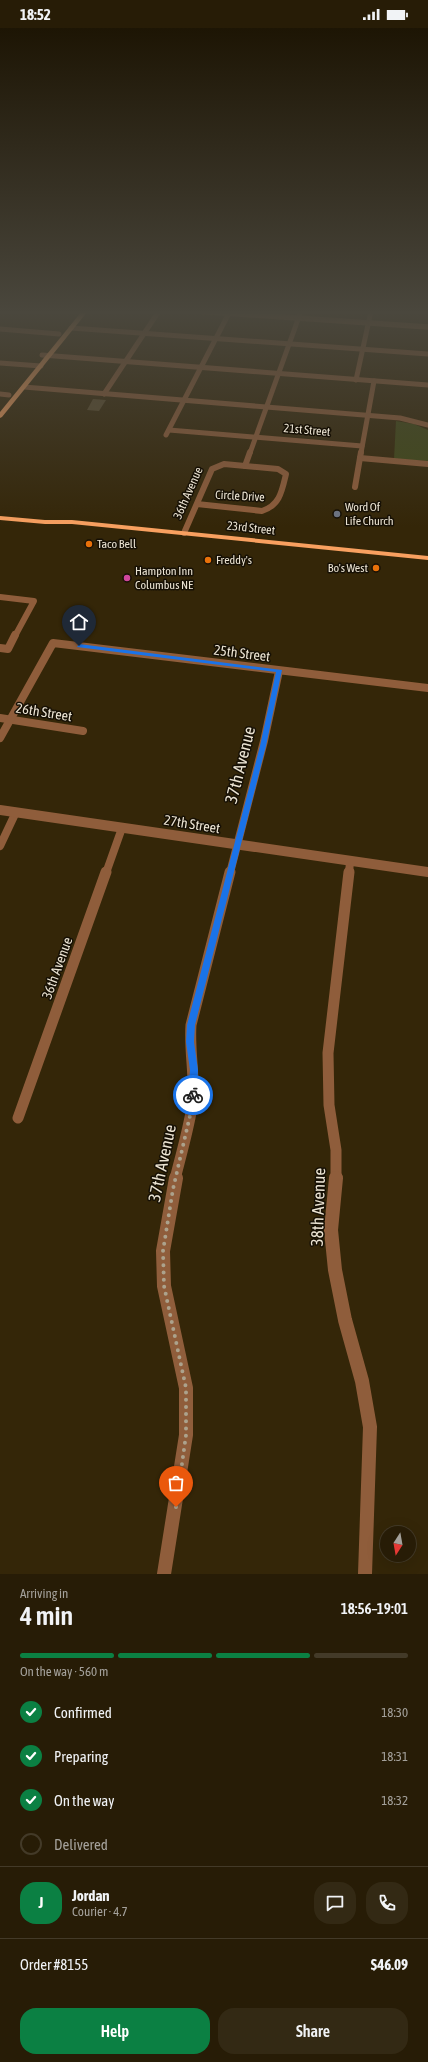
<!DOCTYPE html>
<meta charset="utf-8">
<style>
body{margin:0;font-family:"Asap Condensed",sans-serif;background:#332914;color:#f1f3f6;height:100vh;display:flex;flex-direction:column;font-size:15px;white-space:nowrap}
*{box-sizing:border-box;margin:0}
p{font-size:13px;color:#a4a19b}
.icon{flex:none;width:22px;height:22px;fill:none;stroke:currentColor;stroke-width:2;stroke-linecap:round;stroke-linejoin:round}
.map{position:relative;height:1546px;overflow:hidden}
.sheet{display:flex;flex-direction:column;background:#271c06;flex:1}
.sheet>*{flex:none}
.needle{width:26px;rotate:191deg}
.controls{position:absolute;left:380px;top:1498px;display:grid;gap:8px}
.controls a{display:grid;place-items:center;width:36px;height:36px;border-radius:50%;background:#271c06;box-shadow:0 4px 16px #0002,0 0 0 1px #433a28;font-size:20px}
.pin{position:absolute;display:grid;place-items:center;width:34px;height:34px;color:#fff;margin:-41px -17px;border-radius:50% 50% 50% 0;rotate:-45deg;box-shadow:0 0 4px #0007}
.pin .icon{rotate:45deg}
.courier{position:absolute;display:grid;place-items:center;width:40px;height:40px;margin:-20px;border:3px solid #1a73e8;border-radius:50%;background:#fff;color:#222;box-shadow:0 1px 5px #0007}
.headline em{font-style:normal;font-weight:600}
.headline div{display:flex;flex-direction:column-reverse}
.headline{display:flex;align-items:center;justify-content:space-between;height:68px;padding:0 20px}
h1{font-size:26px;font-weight:600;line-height:30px}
.bar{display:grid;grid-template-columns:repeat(4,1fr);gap:6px 4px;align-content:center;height:48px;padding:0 20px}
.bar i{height:5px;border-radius:3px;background:#433a28}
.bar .on{background:#0b8043}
.bar p{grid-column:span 4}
.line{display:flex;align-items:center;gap:10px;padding:0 20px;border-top:1px solid #433a28}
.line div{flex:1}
.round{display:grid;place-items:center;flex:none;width:42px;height:42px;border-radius:16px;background:#332914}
ol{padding:0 20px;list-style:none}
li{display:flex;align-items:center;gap:12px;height:44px}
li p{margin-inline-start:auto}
li .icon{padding:4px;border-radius:50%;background:#0b8043;color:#fff;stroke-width:4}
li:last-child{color:#a4a19b}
li i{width:22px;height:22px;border:2px solid #433a28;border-radius:50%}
.action{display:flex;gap:8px;margin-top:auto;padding:8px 20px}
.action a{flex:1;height:46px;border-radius:16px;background:#0b8043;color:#fff;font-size:16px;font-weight:600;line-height:46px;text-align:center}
.action a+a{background:#332914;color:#f1f3f6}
.status{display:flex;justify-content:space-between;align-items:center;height:28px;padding:0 20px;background:#271c06;direction:ltr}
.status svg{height:11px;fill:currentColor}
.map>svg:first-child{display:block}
.green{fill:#404817}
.building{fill:#5c4e30}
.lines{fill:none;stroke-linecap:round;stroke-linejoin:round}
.minor-far4{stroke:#8f5d3b;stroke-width:5}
.minor-far3{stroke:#8f5d3b;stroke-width:6}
.minor-far2{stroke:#8f5d3b;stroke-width:8}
.minor-far1{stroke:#8f5d3b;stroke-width:11}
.minor{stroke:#8f5d3b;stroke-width:14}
.tertiary-far1{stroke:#8f5d3b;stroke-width:5.5}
.tertiary{stroke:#8f5d3b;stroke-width:10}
.trunk{fill:#f8a060;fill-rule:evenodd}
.route{fill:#1a73e8}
.done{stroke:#aca28c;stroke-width:4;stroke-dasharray:0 7.2}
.worship-dot{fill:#6b7280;stroke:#161005;stroke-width:1.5}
.food-dot{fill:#e8710a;stroke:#161005;stroke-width:1.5}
.hotel-dot{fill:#d1479c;stroke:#161005;stroke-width:1.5}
.labels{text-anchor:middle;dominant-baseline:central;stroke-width:3;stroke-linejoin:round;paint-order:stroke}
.far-street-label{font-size:12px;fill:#ece4d3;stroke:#161005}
.far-poi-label{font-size:12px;fill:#ece4d3;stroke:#161005;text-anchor:start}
.street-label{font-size:14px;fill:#ece4d3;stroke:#161005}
.near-street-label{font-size:17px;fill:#ece4d3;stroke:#161005}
</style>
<div class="status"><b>18:52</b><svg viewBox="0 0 49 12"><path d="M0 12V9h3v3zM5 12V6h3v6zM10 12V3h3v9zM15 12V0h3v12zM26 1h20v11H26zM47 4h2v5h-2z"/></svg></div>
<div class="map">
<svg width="428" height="1546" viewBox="0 0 428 1546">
<rect width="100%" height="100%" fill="#342608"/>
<polygon class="green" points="396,393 414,396 428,402 428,433 394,431"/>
<polygon class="building" points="93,371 106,372 99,383 87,382"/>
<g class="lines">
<g class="minor-far4">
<polyline points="71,300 428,326"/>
<polyline points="0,301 59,306"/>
<polyline points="42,327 428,357"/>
<polyline points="0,335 41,338"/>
<polyline points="356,352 371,283"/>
<polyline points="24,359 400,390 428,397"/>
<polyline points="0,366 9,367"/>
<polyline points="104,366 159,283"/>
<polyline points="169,402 362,418"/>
<polyline points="166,407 230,283"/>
<polyline points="250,425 301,283"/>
<polyline points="361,425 374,353"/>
</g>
<g class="minor-far3">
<polyline points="360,430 428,436"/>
<polyline points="245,438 250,424"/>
<polyline points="355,459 361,424"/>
<path d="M184,505L212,441L224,436L278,441L286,446C282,463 280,477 262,483L197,476"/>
<polyline points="0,569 34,573 15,608"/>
</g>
<g class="minor-far2">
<polyline points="0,620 8,621 15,607"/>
<polyline points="0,690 83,703"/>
<polyline points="0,710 53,615 428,660"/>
<polyline points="0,818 16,784"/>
<polyline points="106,845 122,800"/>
<polyline points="230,845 264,713 279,643"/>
<polyline points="349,845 350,834"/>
</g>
<g class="minor-far1">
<polyline points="18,1090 106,844"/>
<path d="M175,1151C181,1127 188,1103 192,1079C196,1052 189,1025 191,997L230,844"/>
<polyline points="336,1151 336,1122 329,1077 328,1025 349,844"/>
</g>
<g class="minor">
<polyline points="336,1150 331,1202 335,1242 345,1292 362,1353 370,1399 365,1546"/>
<polyline points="164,1546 186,1407 186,1360 164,1258 163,1223 176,1150"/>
</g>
<polyline class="tertiary-far1" points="196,283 428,299"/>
<polyline class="tertiary" points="0,782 428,844"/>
<g class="trunk">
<polygon points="82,283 88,283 2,389 0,390 0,384"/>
<polygon points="0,488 45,492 72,492 428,528 428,532 72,496 45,496 0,492"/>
</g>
</g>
<linearGradient id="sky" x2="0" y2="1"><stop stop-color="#1d1504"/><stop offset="0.57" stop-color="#4a473d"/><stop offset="1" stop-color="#4a473d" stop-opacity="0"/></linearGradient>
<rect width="428" height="499" fill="url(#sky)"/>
<polygon class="route" points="79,616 282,642 266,718 195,997 194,1014 198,1042 197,1067 193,1070 188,1067 190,1042 186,1014 187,997 260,718 276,644 77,619"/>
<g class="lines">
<polyline class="done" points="176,1479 186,1407 186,1360 164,1258 163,1223 173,1161 192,1079 193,1067"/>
</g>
<circle class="worship-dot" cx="337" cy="486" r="4"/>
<g class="food-dot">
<circle cx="89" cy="516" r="4"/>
<circle cx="208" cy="532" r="4"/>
<circle cx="376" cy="540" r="4"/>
</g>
<circle class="hotel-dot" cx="127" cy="550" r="4"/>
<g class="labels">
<g class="far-street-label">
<text transform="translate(307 402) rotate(5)">21st Street</text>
<text transform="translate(188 465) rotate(-66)">36th Avenue</text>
<text transform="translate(240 468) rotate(3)">Circle Drive</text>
<text transform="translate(251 500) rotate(6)">23rd Street</text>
</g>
<g class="far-poi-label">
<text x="345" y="479">Word Of<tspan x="345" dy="14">Life Church</tspan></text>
<text x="97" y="516">Taco Bell</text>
<text x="216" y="532">Freddy's</text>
<text x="368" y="540" text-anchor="end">Bo's West</text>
<text x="135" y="543">Hampton Inn<tspan x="135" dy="14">Columbus NE</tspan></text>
</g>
<g class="street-label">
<text transform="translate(242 625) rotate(7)">25th Street</text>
<text transform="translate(44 684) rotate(9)">26th Street</text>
<text transform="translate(192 796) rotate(9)">27th Street</text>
<text transform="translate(57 940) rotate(-70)">36th Avenue</text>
</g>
<g class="near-street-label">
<text transform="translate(240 737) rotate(-76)">37th Avenue</text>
<text transform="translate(162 1135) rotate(-78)">37th Avenue</text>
<text transform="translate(318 1179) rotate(-88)">38th Avenue</text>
</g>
</g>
</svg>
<div class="controls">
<a><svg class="needle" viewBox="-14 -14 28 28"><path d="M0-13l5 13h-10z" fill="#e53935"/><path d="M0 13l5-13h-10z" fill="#a4a19b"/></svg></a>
</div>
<div class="pin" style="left:176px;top:1479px;background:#ea580c"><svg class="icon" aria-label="bag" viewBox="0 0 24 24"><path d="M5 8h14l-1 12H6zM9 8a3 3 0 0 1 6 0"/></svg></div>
<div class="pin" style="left:79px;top:618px;background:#1f2937"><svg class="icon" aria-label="home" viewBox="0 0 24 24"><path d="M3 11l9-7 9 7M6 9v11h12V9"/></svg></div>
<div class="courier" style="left:193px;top:1067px"><svg class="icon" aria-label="bike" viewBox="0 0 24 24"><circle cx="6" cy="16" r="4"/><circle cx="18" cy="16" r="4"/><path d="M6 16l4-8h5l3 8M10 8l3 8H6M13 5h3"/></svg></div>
</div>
<section class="sheet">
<div class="headline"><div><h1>4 min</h1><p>Arriving in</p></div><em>18:56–19:01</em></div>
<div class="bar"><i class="on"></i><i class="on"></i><i class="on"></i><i></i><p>On the way · 560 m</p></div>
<ol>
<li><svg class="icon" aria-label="check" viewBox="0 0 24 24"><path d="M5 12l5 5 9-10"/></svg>Confirmed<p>18:30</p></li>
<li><svg class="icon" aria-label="check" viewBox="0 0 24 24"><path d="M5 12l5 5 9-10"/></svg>Preparing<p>18:31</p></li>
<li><svg class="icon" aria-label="check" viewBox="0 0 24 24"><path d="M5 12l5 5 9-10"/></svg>On the way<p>18:32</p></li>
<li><i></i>Delivered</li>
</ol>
<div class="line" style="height:72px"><b class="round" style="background:#0b8043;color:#fff">J</b><div><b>Jordan</b><p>Courier · 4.7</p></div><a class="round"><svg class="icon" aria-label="chat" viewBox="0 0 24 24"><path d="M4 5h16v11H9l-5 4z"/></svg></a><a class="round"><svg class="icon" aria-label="phone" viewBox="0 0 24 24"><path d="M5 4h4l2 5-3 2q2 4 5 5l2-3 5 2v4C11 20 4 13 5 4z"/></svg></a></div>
<div class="line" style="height:52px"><div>Order #8155</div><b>$46.09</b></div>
<div class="action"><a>Help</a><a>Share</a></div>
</section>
